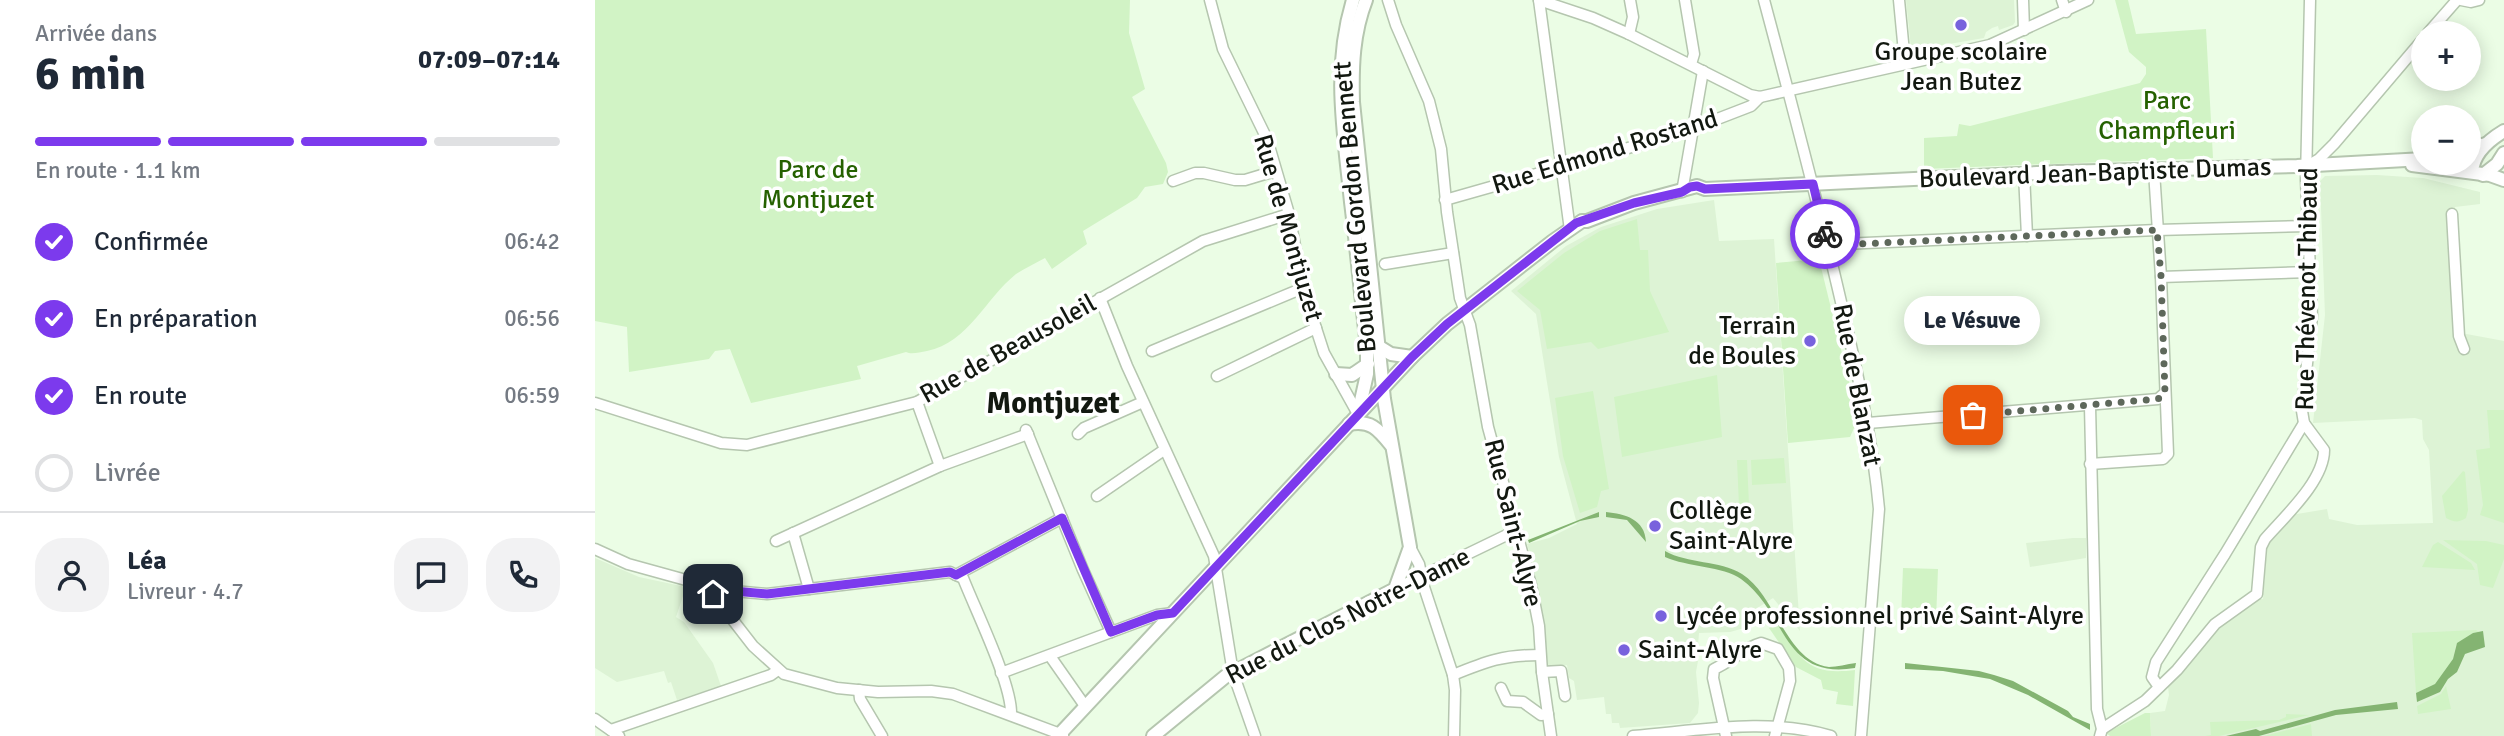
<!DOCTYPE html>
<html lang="fr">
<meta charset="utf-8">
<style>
body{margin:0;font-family:Signika,sans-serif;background:#f2f2f3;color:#1f2937;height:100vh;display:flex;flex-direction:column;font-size:26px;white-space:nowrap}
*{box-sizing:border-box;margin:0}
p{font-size:23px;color:#747a83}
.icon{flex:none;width:38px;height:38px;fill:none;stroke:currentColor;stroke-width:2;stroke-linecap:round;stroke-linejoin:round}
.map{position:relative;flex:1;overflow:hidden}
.sheet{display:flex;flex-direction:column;background:#fff;width:595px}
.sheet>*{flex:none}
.tools{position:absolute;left:1816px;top:21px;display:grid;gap:14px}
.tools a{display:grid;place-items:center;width:70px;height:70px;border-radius:50%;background:#fff;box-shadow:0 4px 18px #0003;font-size:35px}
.pin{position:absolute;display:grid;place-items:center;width:60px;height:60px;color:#fff;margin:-30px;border-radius:14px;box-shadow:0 4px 10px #0006}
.courier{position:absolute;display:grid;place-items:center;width:70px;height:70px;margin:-35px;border:5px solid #7c3aed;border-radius:50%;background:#fff;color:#222;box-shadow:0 2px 9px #0007}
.bubble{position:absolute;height:49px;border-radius:24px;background:#fff;box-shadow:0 4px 18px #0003;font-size:23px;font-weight:800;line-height:49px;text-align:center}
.headline em{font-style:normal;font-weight:800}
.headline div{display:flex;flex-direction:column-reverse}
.headline{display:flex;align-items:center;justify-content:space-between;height:119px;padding:0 35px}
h1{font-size:46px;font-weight:800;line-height:52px}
.bar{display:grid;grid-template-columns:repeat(4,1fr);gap:10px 7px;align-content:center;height:84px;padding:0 35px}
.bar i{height:9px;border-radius:5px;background:#e0e1e3}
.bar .current{background:#7c3aed}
.bar p{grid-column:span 4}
.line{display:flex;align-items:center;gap:18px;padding:0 35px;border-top:2px solid #e0e1e3}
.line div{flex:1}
.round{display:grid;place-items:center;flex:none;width:74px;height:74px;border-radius:28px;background:#f2f2f3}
ol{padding:0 35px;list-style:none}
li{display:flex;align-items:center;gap:21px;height:77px}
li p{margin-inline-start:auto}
li .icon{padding:7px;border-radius:50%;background:#7c3aed;color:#fff;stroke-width:4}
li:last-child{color:#747a83}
li i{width:38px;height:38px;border:4px solid #e0e1e3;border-radius:50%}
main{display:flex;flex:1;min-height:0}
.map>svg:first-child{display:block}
.built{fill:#ddf3d5}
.green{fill:#d1f3c5}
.water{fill:#84b472}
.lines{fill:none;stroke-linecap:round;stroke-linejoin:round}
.minor-casing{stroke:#b5c6af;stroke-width:13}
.major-casing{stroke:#b5c6af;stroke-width:16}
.minor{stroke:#fff;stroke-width:10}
.major{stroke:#fff;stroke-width:12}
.done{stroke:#5e685b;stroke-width:7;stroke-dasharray:0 12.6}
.route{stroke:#7c3aed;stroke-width:9}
.poi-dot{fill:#7862dd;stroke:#fff;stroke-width:2.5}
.labels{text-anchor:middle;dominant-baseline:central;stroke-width:7;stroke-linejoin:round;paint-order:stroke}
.poi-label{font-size:26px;fill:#121810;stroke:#fff;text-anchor:start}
.park-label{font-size:26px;fill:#256100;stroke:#fff}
.street-label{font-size:26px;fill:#121810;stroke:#fff}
.quarter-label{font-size:30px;font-weight:bold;fill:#121810;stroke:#fff}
</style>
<main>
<section class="sheet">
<div class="headline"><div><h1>6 min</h1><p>Arrivée dans</p></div><em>07:09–07:14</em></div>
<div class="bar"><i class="current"></i><i class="current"></i><i class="current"></i><i></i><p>En route · 1.1 km</p></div>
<ol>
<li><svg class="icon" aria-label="check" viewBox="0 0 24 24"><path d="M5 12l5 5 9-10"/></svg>Confirmée<p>06:42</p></li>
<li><svg class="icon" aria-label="check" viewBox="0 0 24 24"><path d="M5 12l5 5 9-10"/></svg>En préparation<p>06:56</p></li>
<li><svg class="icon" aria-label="check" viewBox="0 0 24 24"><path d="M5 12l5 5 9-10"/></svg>En route<p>06:59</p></li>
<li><i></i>Livrée</li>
</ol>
<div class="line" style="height:126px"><a class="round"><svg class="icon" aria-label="person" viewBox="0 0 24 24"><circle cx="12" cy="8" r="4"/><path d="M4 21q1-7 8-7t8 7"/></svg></a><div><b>Léa</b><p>Livreur · 4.7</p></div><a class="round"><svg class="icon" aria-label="chat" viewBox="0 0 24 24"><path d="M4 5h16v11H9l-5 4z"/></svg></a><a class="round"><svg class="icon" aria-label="phone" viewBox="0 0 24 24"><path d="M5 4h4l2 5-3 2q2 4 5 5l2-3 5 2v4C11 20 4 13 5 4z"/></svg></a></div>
</section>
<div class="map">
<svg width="1909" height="736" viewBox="0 0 1909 736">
<rect width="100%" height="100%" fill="#ebfde5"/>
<g class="built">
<polygon points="1311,0 1419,0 1420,22 1418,25 1404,30 1403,26 1397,28 1391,32 1389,38 1319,50 1316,48"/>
<polygon points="1782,175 1828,178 1885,192 1885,204 1860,207 1866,333 1909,341 1909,736 1556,736 1555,713 1570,711 1574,695 1573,687 1622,625 1662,599 1668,599 1672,548 1676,538 1696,515 1732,509 1734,519 1762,525 1838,523 1834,450 1828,439 1827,420 1820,418 1718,423 1730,315 1725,181 1730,176"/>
<polygon points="1119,200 1124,241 1179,239 1205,631 1178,598 1156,612 1153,627 1135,632 1104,633 1102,657 1100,657 1099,660 1103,661 1101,672 1104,703 1103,713 1095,723 1025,728 1024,723 1017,723 1016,714 1011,714 1009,697 982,700 979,681 974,678 972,665 951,669 940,573 932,544 954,538 982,524 964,457 941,314 916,291 971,246 1006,227 1062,209"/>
<polygon points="1478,538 1491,538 1491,558 1435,567 1431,543"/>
<polygon points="0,558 44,577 91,587 81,617 89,622 118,663 126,686 82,700 76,682 73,683 69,671 22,682 0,668"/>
</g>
<g class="green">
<path d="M0,0H535L534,33L550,89L537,97L571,163L573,172L568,184L550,187L542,198L488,231L492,244L457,269L450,258C441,263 430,268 421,274C390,299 374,342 332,351C324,352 317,355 311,352L262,366L266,379L156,403L135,349L120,351L114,359L34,372L32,327L0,321Z"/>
<polygon points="1520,0 1533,0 1541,34 1611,29 1618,158 1455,164 1455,160 1449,160 1449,164 1329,169 1329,138 1362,136 1364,124 1375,126 1545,83 1551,74 1551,67 1534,52"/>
<polygon points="1042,219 1045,250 1053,250 1055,291 1074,332 1003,349 996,342 952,349 945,310 922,291 969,253 1005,231"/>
<polygon points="1224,259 1263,419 1255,437 1193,443 1181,263"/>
<polygon points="1122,375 1127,437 1027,457 1019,397"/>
<polygon points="998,391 1014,489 1006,491 1002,507 985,513 968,456 960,398"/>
<polygon points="1892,410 1909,410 1909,523 1885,515 1888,505 1881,450 1895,448"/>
<polygon points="1189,458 1191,483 1157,485 1156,460"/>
<polygon points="1142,460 1152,460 1154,505 1144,506"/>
<path d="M1868,471L1870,472L1873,510L1871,518C1863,523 1859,522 1851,518L1847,496Z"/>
<polygon points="1848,540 1891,541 1909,545 1909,559 1898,588 1885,585 1882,564"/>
<polygon points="1843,542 1876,563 1880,570 1827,567 1838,545"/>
<polygon points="1308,568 1343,569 1341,620 1306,619"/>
<path d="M1182,624C1207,659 1212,676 1260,670L1258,706L1241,704L1243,692L1228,689L1226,680L1201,667L1174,628Z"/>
<polygon points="1881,630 1884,632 1878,633 1861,645 1858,659 1840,684 1821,693 1817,633"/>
<polygon points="1851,686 1856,709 1823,714 1822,706 1846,694"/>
<polygon points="1550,713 1555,713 1556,736 1515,736 1511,733"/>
<polygon points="1691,714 1714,715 1624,736 1610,736 1616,735 1615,722 1684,720 1691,717"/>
<polygon points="1716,724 1717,736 1669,736"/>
</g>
<g class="water">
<polygon points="1004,512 1004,517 985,521 934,543 933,540"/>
<path d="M1011,512C1030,514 1050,519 1051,542L1032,520L1011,517Z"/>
<path d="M1070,551C1093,564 1124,560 1147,574C1181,595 1191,662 1234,667C1242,667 1252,664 1261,663L1260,668C1186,680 1192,612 1146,579C1128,566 1092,567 1070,557Z"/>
<polygon points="1888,631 1890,647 1870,654 1862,672 1853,679 1845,692 1822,702 1821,693 1840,684 1858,659 1862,643 1878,633"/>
<polygon points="1310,663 1384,671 1399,675 1418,681 1473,711 1478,717 1495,724 1495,730 1433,695 1395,679 1348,671 1310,669"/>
<polygon points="1802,702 1803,709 1741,715 1664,736 1631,736 1661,729 1665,731 1740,710"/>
</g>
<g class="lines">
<g class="minor-casing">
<g id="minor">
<polyline points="615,0 628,49 672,139 694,214 708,288 729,353 763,414"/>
<polyline points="793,0 801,25 834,101 846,149 852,212 865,298 875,325 893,427 936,585 944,626 947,672 956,736"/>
<polyline points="944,0 998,18 1034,34 1155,95 1165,97 1395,45 1493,0"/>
<polyline points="944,0 975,230"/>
<polyline points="1090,0 1099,54 1096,64"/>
<path d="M1169,0C1197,105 1225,209 1249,315C1264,380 1278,443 1284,509L1266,736"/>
<polyline points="1304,0 1310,63"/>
<polyline points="1428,0 1429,30"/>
<polyline points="1467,0 1471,12"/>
<polyline points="1866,0 1876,2 1884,0"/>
<polyline points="1833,33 1862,0"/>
<polyline points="1034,34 1038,17 1035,0"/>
<polyline points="1714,165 1724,159 1739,144 1829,38"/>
<polyline points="1429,174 1432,236"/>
<polyline points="578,181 600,173 609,173 640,180 650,180 680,171"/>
<polyline points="1087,192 1108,71"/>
<polyline points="850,200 1086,133 1156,106 1165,97"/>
<polyline points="1857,214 1864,336 1869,349"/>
<polyline points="1234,249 1248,244 1562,230 1713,226"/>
<polyline points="790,264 858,253"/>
<polyline points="1566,277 1715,272"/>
<polyline points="505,298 532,366 619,556 638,673 660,736"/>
<polyline points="557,351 708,288"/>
<polyline points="622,376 721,328"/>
<polyline points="322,402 345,466"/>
<polyline points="0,403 126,443 152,445 322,402 608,241 694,214"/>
<polyline points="1495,406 1502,709 1507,729 1505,736"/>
<polyline points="1273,423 1563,399 1570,393"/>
<polyline points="431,430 488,570 516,632"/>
<polyline points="483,434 489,428 548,402"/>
<polyline points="1495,464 1568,459 1573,454 1566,277 1559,171"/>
<polyline points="502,496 569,450"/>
<polyline points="198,533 214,589"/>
<polyline points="181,541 345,466 433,434"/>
<polyline points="815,547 824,564 829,587 858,675 860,690 859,736"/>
<polyline points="0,549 33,564 91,580 113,588 158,646 189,674 242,688 283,692 336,691 358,694 468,735"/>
<path d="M361,575L368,578C380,609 417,684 416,714"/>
<polyline points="800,589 920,531"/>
<polyline points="118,594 128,590 172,594 355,572 361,575 467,518"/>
<polyline points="455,656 490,706"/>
<polyline points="947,672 966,671 970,696"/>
<polyline points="406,673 562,615 578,613"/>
<path d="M858,675C892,661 908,655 945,655"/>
<polyline points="1564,687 1557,677 1561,662 1630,554 1709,423"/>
<polyline points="906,688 912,701 928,702 946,715 953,714"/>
<polyline points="264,690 265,699 287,736"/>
<polyline points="0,719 24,736"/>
<path d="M1507,729L1550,701L1582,670L1620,624L1662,594L1666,547L1670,539C1690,516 1729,481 1729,450L1709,423L1707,411L1717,316L1711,180L1715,0"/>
<polyline points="16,730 176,675 183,670"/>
<path d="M1038,736C1102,731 1173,717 1236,736"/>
<path d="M1131,736L1118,678L1119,669C1136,662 1148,648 1166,643L1183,649L1194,668L1195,681L1180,736"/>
</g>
</g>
<g class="major-casing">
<g id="major">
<path d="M758,0C737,69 749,132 756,202C762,250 766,298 772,346V374L763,414"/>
<polyline points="1874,148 1891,144"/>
<polyline points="1817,165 1895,175 1909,180"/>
<path d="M1877,172C1878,154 1894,140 1909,131"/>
<polyline points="1888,175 1902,164 1909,153"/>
<polyline points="783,346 796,354 817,357"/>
<polyline points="741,374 757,375 773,364"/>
<path d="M754,424C776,420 783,429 796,445"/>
<polyline points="463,736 817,357 852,324 958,241 987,221 992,221 1039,203 1102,186 1110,189 1463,172 1702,166 1829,159"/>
<path d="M558,736L631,676L800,589L815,547L789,399L758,102C757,67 758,33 771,0"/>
</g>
</g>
<use href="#minor" class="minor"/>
<use href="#major" class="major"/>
</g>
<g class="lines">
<polyline class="done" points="1230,234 1234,249 1241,245 1562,230 1566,276 1570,393 1563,399 1378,415"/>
<polyline class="route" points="118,594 128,590 172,594 355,572 361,575 467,518 516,632 562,615 578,613 817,357 852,324 981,223 1039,203 1087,192 1095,187 1102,186 1110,189 1218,184 1230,234"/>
</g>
<g class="poi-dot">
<circle cx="1366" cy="25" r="7"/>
<circle cx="1215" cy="341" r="7"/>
<circle cx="1060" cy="526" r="7"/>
<circle cx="1066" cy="616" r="7"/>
<circle cx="1029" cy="650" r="7"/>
</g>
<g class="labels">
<g class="poi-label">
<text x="1366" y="52" text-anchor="middle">Groupe scolaire<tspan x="1366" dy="30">Jean Butez</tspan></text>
<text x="1201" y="326" text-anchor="end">Terrain<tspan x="1201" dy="30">de Boules</tspan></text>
<text x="1074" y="511">Collège<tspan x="1074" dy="30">Saint-Alyre</tspan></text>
<text x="1080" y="616">Lycée professionnel privé Saint-Alyre</text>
<text x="1043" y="650">Saint-Alyre</text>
</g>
<g class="park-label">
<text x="1572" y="101">Parc<tspan x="1572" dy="30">Champfleuri</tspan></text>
<text x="223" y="170">Parc de<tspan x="223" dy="30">Montjuzet</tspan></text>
</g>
<g class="street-label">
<text transform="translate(1010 152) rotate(-17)">Rue Edmond Rostand</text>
<text transform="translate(1500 173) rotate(-2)">Boulevard Jean-Baptiste Dumas</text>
<text transform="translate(760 207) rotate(-95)">Boulevard Gordon Bennett</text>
<text transform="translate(693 228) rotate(74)">Rue de Montjuzet</text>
<text transform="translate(1712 289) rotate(-89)">Rue Thévenot Thibaud</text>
<text transform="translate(413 349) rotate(-29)">Rue de Beausoleil</text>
<text transform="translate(1262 385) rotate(79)">Rue de Blanzat</text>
<text transform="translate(918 523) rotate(76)">Rue Saint-Alyre</text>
<text transform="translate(753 616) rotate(-27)">Rue du Clos Notre-Dame</text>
</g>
<g class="quarter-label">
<text x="458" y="403">Montjuzet</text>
</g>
</g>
</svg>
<div class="tools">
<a>+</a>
<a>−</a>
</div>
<div class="pin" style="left:1378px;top:415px;background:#ea580c"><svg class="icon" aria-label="bag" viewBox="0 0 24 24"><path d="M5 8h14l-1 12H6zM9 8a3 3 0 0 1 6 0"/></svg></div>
<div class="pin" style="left:118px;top:594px;background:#1f2937"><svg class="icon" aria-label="home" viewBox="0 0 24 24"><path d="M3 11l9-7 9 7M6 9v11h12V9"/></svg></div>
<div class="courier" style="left:1230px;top:234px"><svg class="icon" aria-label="bike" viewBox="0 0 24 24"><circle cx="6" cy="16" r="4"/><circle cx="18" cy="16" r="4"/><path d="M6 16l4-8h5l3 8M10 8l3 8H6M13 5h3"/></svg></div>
<div class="bubble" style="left:1309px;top:296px;width:136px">Le Vésuve</div>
</div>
</main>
